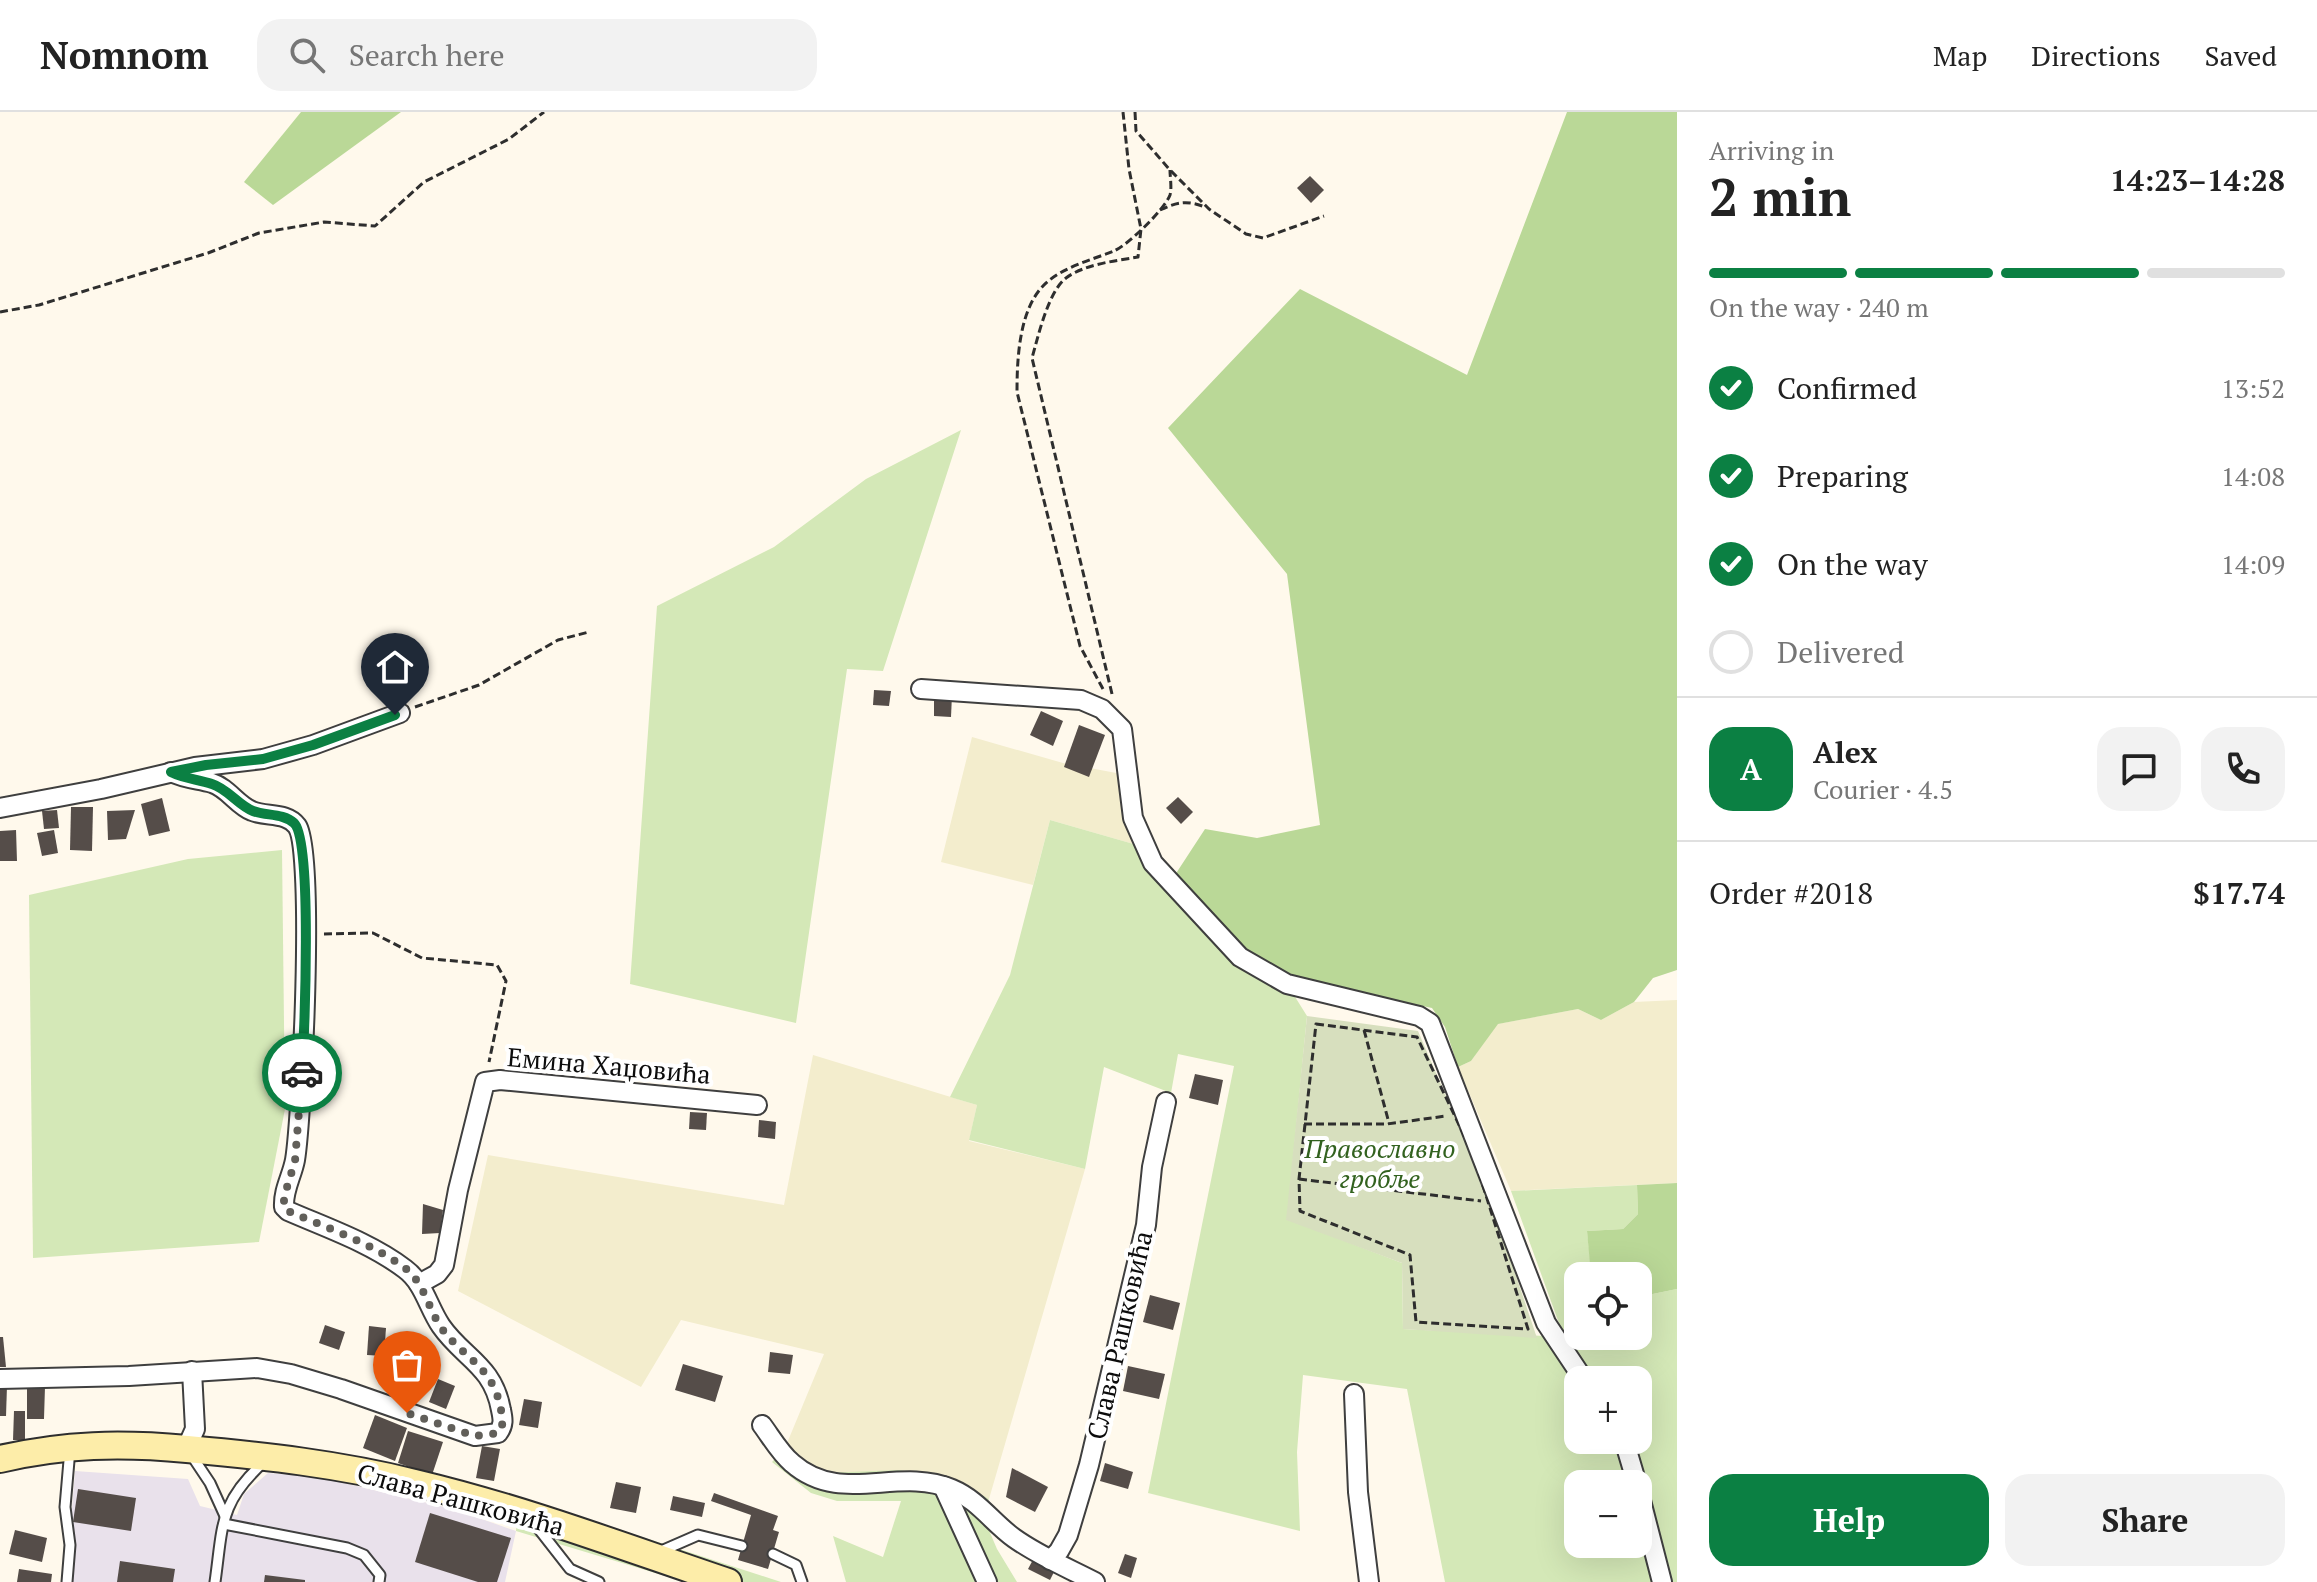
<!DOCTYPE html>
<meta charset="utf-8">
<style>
body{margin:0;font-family:"PT Serif",serif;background:#f2f2f2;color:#222;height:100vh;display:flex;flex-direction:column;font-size:30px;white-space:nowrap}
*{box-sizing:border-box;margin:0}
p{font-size:26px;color:#767676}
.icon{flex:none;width:44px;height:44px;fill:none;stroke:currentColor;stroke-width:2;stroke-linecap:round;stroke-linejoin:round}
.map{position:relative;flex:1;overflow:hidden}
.drawer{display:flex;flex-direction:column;background:#fff;width:640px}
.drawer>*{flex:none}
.fabs{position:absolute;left:1564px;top:1150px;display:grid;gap:16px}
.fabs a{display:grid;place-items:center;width:88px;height:88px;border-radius:16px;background:#fff;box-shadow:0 8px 32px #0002;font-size:40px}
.pin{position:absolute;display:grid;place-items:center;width:68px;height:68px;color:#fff;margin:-82px -34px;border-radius:50% 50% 50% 0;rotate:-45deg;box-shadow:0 0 8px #0007}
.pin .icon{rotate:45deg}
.courier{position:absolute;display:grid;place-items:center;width:80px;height:80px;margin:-40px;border:6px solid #0b8043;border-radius:50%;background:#fff;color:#222;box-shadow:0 2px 10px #0007}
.headline em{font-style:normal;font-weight:800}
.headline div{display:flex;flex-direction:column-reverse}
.headline{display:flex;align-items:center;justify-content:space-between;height:136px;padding:0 32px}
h1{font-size:52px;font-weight:800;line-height:60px}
.bar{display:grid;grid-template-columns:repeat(4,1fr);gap:12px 8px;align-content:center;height:96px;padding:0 32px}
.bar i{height:10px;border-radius:6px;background:#e0e0e0}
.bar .current{background:#0b8043}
.bar p{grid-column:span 4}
.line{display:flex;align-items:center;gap:20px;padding:0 32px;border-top:2px solid #e0e0e0}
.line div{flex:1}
.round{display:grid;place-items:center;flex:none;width:84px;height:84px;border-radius:24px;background:#f2f2f2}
ol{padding:0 32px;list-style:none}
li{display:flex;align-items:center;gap:24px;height:88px}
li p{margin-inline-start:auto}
li .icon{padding:8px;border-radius:50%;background:#0b8043;color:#fff;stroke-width:4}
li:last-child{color:#767676}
li i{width:44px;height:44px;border:4px solid #e0e0e0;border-radius:50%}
.button{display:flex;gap:16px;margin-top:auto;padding:16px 32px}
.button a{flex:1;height:92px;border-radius:24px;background:#0b8043;color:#fff;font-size:32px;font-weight:800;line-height:92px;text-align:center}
.button a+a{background:#f2f2f2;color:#222}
header{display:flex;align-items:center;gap:48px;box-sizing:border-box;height:112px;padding:0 40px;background:#fff;border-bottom:2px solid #e0e0e0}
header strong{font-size:38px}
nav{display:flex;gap:44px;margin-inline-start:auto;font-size:28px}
.search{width:560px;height:72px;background:#f2f2f2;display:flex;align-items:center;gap:20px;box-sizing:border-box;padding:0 28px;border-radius:24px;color:#767676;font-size:30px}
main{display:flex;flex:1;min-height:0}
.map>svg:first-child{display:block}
.industrial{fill:#e9e1eb}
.farmland{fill:#f3edcd}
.green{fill:#d4e8b7;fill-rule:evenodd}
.forest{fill:#bad897}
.cemetery{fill:#d7dfbe}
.building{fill:#554d49}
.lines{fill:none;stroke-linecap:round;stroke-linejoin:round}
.service-casing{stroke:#3f3f3f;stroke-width:13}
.minor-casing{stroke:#3f3f3f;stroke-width:22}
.secondary-casing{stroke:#2e2e2e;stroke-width:30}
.path{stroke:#2e2e2e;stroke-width:3;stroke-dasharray:8 4;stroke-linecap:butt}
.service{stroke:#fff;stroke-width:9}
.minor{stroke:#fff;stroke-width:18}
.secondary{stroke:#fdeda9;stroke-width:26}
.done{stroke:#615f5a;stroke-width:8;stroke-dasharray:0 14.4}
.route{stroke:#0b8043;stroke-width:10}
.labels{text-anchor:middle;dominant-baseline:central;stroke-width:8;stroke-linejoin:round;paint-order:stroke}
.street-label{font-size:26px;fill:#0c0c0c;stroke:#fff}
.park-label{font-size:26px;font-style:italic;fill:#32621f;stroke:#fff}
</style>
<header>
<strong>Nomnom</strong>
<div class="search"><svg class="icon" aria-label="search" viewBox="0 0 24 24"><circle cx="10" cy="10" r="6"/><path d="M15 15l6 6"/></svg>Search here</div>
<nav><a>Map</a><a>Directions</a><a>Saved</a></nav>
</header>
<main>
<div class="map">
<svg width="1677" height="1470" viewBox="0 0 1677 1470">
<rect width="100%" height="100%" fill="#fff9ec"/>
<polygon class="industrial" points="75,1359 188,1367 200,1394 237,1403 244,1382 268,1361 319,1365 453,1397 516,1419 505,1470 66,1470"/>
<g class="farmland">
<polygon points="972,625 1063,651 1127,663 1144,735 1050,708 1033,773 941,750"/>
<polygon points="1677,888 1677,1071 1511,1079 1458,955 1471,949 1497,912 1578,897 1601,908 1634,890"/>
<polygon points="813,943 977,993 969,1029 1085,1057 989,1387 975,1381 823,1361 785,1336 824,1242 681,1208 641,1275 458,1179 488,1043 784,1093"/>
</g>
<g class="green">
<polygon points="961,318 883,559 847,557 796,911 630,872 657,494 774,435 866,367"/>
<path d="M1050,708L1144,735L1287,872L1307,904L1287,1107L1402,1151L1403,1217L1564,1225L1511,1079L1637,1073L1638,1102L1623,1117L1587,1119L1592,1164H1578V1224H1638V1185L1677,1177V1470H1445L1407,1277L1303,1263L1297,1340L1300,1419L1148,1381L1234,954L1178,942L1171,981L1104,955L1085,1057L969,1028L977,993L950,985L1010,863ZM1578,1268H1638V1328H1578ZM1578,1372H1638V1432H1578Z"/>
<polygon points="282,738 285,997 259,1130 33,1146 29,783 188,747"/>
<polygon points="785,1336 823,1361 899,1358 957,1369 989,1387 982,1402 997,1437 1017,1470 846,1470 833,1424 883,1445 901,1389 837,1389 811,1381 772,1350"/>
<polygon points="519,1385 781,1470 685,1470 516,1419"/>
</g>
<g class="forest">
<polygon points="301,0 401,0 273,93 244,70"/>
<polygon points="1567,0 1677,0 1677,858 1653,866 1634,890 1601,908 1578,897 1498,912 1471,949 1458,955 1445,915 1432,896 1291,866 1249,843 1173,766 1205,717 1257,726 1320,713 1287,462 1168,316 1300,177 1467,263"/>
<polygon points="1677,1071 1677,1177 1638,1185 1638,1164 1591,1163 1587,1119 1623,1117 1638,1102 1637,1073"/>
</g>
<polygon class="cemetery" points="1307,904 1418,919 1491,1090 1537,1226 1403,1217 1402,1151 1286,1108"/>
<g class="building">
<polygon points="1310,64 1324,78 1311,91 1297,76"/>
<polygon points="874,578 891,579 889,594 873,593"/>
<polygon points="934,582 952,583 951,605 934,604"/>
<polygon points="1041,599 1063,609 1053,634 1030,623"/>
<polygon points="1079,613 1105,623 1089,665 1064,655"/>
<polygon points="1178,685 1193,700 1181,712 1166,696"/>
<polygon points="162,686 170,719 149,724 141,692"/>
<polygon points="71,695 93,695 92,739 70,738"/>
<polygon points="57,698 59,716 44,717 42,699"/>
<polygon points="135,698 126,727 108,728 107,699"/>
<polygon points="16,718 17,749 0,749 0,719"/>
<polygon points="54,718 58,741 42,744 37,721"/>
<polygon points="1195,962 1223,968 1218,993 1189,986"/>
<polygon points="690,1000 707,1001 706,1018 689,1017"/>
<polygon points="759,1008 776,1010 775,1027 758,1025"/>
<polygon points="423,1092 443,1098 440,1121 422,1122"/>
<polygon points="1150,1183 1180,1191 1173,1218 1143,1210"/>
<polygon points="325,1213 345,1220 339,1238 319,1231"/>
<polygon points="369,1214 386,1216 384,1244 367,1243"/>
<polygon points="0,1225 3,1225 6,1255 0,1255"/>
<polygon points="770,1240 793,1243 790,1262 768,1260"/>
<polygon points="404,1243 426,1249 417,1279 396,1273"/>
<polygon points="683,1252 723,1264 715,1290 675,1278"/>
<polygon points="1128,1254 1165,1262 1159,1287 1123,1279"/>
<polygon points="438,1267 455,1274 446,1297 429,1290"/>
<polygon points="0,1274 7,1274 6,1304 0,1304"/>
<polygon points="27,1274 45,1274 44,1307 27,1307"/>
<polygon points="524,1287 542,1290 538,1316 519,1313"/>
<polygon points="14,1299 25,1299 25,1328 13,1328"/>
<polygon points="375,1303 407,1316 395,1349 363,1336"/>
<polygon points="408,1319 443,1330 432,1363 398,1351"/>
<polygon points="482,1334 500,1337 494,1369 476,1366"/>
<polygon points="1105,1351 1133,1360 1128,1377 1100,1369"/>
<polygon points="1012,1356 1048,1375 1035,1400 1006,1385"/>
<polygon points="616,1370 641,1375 636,1401 610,1396"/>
<polygon points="78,1377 136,1386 131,1419 73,1410"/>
<polygon points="714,1381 778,1404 773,1418 779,1420 768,1457 738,1448 751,1403 711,1389"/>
<polygon points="673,1384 705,1391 702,1405 670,1398"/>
<polygon points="430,1401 511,1426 497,1470 478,1470 415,1450"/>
<polygon points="15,1418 47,1426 42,1450 9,1442"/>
<polygon points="1125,1442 1137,1446 1131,1466 1118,1461"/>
<polygon points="1035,1444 1056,1456 1050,1468 1028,1457"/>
<polygon points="120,1449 175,1457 173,1470 117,1470"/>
<polygon points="19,1457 52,1462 51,1470 17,1470"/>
<polygon points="265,1463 305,1468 305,1470 264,1470"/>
</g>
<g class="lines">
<g class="service-casing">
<g id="service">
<polyline points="192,1344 210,1371 225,1404"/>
<polyline points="534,1411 570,1457 599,1470"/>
<polyline points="224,1412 347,1436 364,1443 380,1463 379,1470"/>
<polyline points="659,1440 698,1423 742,1434"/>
<polyline points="773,1442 796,1453 802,1470"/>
<polyline points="67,1470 70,1433 65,1395 70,1337"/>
<path d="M215,1470C223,1413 219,1390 265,1349"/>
</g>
</g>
<g class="minor-casing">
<g id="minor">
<polyline points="921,577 1081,588 1102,597 1122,617 1133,706 1153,751 1240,845 1287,872 1419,904 1430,911 1546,1211 1584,1268"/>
<polyline points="0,696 101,677 195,655 263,647 313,633 400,601"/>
<polyline points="419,1172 437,1162 444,1153 458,1078 485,970 500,968 757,993"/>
<path d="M0,1267L129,1264L257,1256L291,1262L341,1277L475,1324L498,1321C504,1313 503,1307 501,1298C493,1253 463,1246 441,1214C428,1195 424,1171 405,1157C371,1131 327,1116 288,1099L284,1095C283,1078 292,1064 295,1048C302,1006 315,739 297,714C287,700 266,705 252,699C237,693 228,676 212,671C198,667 185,667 171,660"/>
<polyline points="1354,1282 1358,1380 1369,1470"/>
<path d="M762,1313C771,1325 780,1341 792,1351C841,1394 897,1354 952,1377C978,1388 992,1410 1014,1426C1039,1444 1068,1456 1095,1470"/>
<polyline points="1624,1328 1637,1372"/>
<polyline points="186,1337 195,1317 192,1259"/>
<polyline points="943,1374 987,1470"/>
<polyline points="1638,1377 1662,1470"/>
<polyline points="1050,1448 1059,1439 1068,1423 1089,1353 1146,1113 1152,1055 1166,990"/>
</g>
</g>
<g class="secondary-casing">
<path id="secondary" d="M0,1347C65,1332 121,1331 187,1337C265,1344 338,1352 415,1371C521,1396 624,1435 728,1470"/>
</g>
<g class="path">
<polyline points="1135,0 1136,19 1170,58 1209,97 1246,122 1263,126 1324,104"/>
<path d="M1160,98C1178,90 1186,88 1205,95"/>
<polyline points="0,200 39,193 208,141 259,121 324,110 375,114 424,70 509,27 544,0"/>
<path d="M1103,577L1080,534L1017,280C1017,247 1019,199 1043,174C1060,156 1091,148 1114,139C1128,133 1165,97 1170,83C1172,76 1170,65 1170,58"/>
<path d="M1112,582L1032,246C1038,225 1048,180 1066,166C1085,152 1115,149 1138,145L1141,117L1129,57L1123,0"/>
<polyline points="415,595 479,573 558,528 589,520"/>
<polyline points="324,822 373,821 422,846 497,853 506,869 489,950"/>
<polygon points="1316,912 1417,925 1473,1042 1528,1217 1416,1210 1410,1143 1300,1099 1299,1067"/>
<polyline points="1364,918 1389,1011"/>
<polyline points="1304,1012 1387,1012 1446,1004"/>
<polyline points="1299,1067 1481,1089"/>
</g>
<use href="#service" class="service"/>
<use href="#minor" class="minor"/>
<use href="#secondary" class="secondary"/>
</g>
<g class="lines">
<path class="done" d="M302,961L295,1049L284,1085V1095L288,1099C327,1116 371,1131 405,1156C424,1171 428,1195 440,1214C463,1247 493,1253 501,1298C503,1307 504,1313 498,1321L475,1324L407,1301"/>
<path class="route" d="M302,961C304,926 313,728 294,711C283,701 266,704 253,699C238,693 228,677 212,672C198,667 185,667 171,660L206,653L263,647L313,633L395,603"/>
</g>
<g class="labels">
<g class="street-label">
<text transform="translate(609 953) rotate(5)">Емина Хаџовића</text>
<text transform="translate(1119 1223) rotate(-77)">Слава Рашковића</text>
<text transform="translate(461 1387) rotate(15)">Слава Рашковића</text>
</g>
<g class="park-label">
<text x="1380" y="1036">Православно<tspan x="1380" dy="30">гробље</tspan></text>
</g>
</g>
</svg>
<div class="fabs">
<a><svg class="icon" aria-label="locate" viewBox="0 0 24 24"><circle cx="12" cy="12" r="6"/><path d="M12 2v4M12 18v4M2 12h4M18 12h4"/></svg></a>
<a>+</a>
<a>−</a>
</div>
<div class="pin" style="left:407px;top:1301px;background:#ea580c"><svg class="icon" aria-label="bag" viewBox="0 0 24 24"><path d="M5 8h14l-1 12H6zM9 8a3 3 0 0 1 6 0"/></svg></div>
<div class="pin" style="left:395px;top:603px;background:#1f2937"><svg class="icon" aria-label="home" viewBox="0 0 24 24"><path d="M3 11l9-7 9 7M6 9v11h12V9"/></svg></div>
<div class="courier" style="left:302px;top:961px"><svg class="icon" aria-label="car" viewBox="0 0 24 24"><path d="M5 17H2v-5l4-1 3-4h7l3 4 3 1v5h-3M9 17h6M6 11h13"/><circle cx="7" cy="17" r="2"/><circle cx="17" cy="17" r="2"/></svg></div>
</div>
<section class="drawer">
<div class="headline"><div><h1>2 min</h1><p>Arriving in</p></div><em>14:23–14:28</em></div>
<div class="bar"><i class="current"></i><i class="current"></i><i class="current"></i><i></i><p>On the way · 240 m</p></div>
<ol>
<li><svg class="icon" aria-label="check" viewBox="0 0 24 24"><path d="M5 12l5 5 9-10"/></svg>Confirmed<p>13:52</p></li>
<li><svg class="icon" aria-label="check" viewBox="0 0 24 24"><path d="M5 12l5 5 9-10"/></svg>Preparing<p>14:08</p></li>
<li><svg class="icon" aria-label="check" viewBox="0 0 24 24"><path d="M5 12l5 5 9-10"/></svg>On the way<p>14:09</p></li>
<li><i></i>Delivered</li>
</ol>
<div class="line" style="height:144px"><b class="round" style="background:#0b8043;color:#fff">A</b><div><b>Alex</b><p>Courier · 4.5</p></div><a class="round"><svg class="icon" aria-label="chat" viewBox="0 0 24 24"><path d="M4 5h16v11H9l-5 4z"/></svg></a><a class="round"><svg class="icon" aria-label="phone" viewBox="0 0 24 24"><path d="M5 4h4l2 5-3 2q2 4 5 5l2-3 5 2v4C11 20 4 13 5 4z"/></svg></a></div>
<div class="line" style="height:104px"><div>Order #2018</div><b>$17.74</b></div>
<div class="button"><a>Help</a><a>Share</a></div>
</section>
</main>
